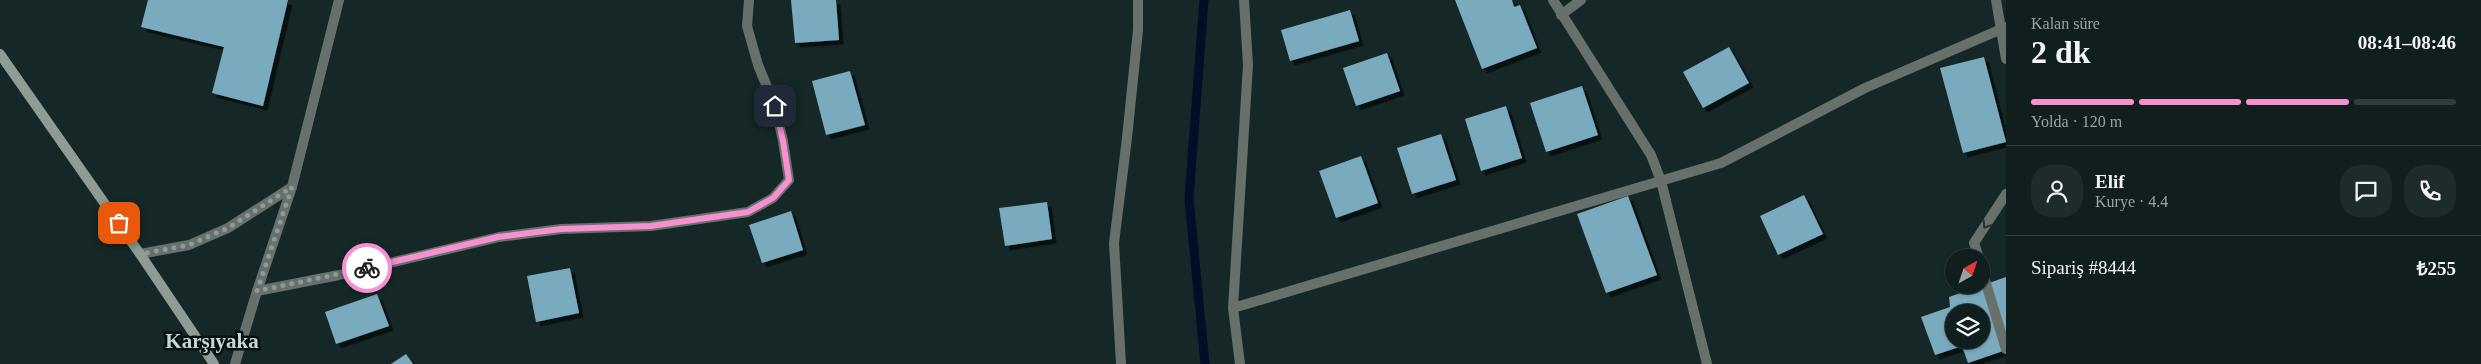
<!DOCTYPE html>
<html lang="tr">
<meta charset="utf-8">
<style>
body{margin:0;font-family:"Times New Roman",serif;background:#1e2b2a;color:#f1f3f6;height:100vh;display:flex;flex-direction:column;font-size:19px;white-space:nowrap}
*{box-sizing:border-box;margin:0}
p{font-size:16px;color:#9ca2a4}
.icon{flex:none;width:28px;height:28px;fill:none;stroke:currentColor;stroke-width:2;stroke-linecap:round;stroke-linejoin:round}
.map{position:relative;flex:1;overflow:hidden}
.sheet{display:flex;flex-direction:column;background:#101e1d;width:475px}
.sheet>*{flex:none}
.needle{width:32px;rotate:40deg}
.fabs{position:absolute;left:1945px;top:249px;display:grid;gap:10px}
.fabs a{display:grid;place-items:center;width:45px;height:45px;border-radius:50%;background:#101e1d;box-shadow:0 1px 4px #0004,0 0 0 1px #303c3b;font-size:25px}
.pin{position:absolute;display:grid;place-items:center;width:42px;height:42px;color:#fff;margin:-21px;border-radius:10px;box-shadow:0 2px 8px #0006}
.courier{position:absolute;display:grid;place-items:center;width:50px;height:50px;margin:-25px;border:4px solid #f690d0;border-radius:50%;background:#fff;color:#222;box-shadow:0 1px 6px #0007}
.overview em{font-style:normal;font-weight:700}
.overview div{display:flex;flex-direction:column-reverse}
.overview{display:flex;align-items:center;justify-content:space-between;height:85px;padding:0 25px}
h1{font-size:32px;font-weight:700;line-height:38px}
.bar{display:grid;grid-template-columns:repeat(4,1fr);gap:8px 5px;align-content:center;height:60px;padding:0 25px}
.bar i{height:6px;border-radius:4px;background:#303c3b}
.bar .selected{background:#f690d0}
.bar p{grid-column:span 4}
.line{display:flex;align-items:center;gap:12px;padding:0 25px;border-top:1px solid #303c3b}
.line div{flex:1}
.round{display:grid;place-items:center;flex:none;width:52px;height:52px;border-radius:20px;background:#1e2b2a}
main{display:flex;flex:1;min-height:0}
.map>svg:first-child{display:block}
.lines{fill:none;stroke-linecap:round;stroke-linejoin:round}
.stream{stroke:#000e27;stroke-width:9}
.building{fill:#7aaabe;fill-rule:evenodd;filter:url(#shadow)}
.lane{stroke:#68706c;stroke-width:10}
.street{stroke:#68706c;stroke-width:10}
.secondary{stroke:#8f9c96;stroke-width:10}
.oneway{stroke:#293130}
.done{stroke:#8c9a9a;stroke-width:5;stroke-dasharray:0 9}
.route{stroke:#f690d0;stroke-width:6}
.labels{text-anchor:middle;dominant-baseline:central;stroke-width:5;stroke-linejoin:round;paint-order:stroke}
.district-label{font-size:21px;font-weight:bold;fill:#c1d8d8;stroke:#070f0f}
</style>
<main>
<div class="map">
<svg width="2006" height="364" viewBox="0 0 2006 364">
<defs>
<filter id="shadow"><feDropShadow dx="4.5" dy="4.5" stdDeviation="0" flood-color="#0009"/></filter>
</defs>
<rect width="100%" height="100%" fill="#152827"/>
<g class="lines">
<polyline class="stream" points="1204,0 1189,199 1205,364"/>
</g>
<g class="building">
<polygon points="148,0 288,0 263,106 212,93 224,47 141,27"/>
<polygon points="791,0 836,0 839,40 795,43"/>
<polygon points="1455,0 1512,0 1514,7 1520,5 1537,48 1482,69"/>
<polygon points="1350,10 1359,41 1290,61 1281,30"/>
<polygon points="1729,47 1749,83 1703,108 1683,72"/>
<polygon points="1387,53 1400,91 1356,106 1343,68"/>
<polygon points="1984,57 2006,142 1963,153 1940,68"/>
<polygon points="850,71 865,125 826,135 812,81"/>
<polygon points="1582,86 1598,135 1546,152 1530,103"/>
<polygon points="1506,106 1522,158 1481,171 1465,119"/>
<polygon points="1441,134 1456,180 1412,194 1397,148"/>
<polygon points="1361,156 1378,203 1336,218 1319,171"/>
<polygon points="1804,195 1823,234 1778,255 1760,216"/>
<polygon points="1628,196 1657,275 1606,293 1577,214"/>
<polygon points="1047,202 1052,239 1005,246 999,208"/>
<polygon points="791,211 803,250 762,263 749,225"/>
<polygon points="570,268 579,313 536,322 527,276"/>
<path d="M2006,277V350L1968,363L1962,346L1935,355L1921,317L1950,307L1949,297ZM1954,312H1981V340H1954Z"/>
<polygon points="377,294 389,326 336,344 325,312"/>
<polygon points="406,354 413,364 391,364"/>
</g>
<g class="lines">
<g class="lane">
<polyline points="1979,258 1974,243 2006,194"/>
<polyline points="1981,267 2006,349"/>
</g>
<g class="street">
<polyline points="1553,0 1651,155 1661,181 1707,364"/>
<polyline points="1996,0 2006,59"/>
<polyline points="1561,15 1581,0"/>
<polyline points="140,254 189,245 228,228 292,187"/>
<polyline points="257,291 339,275 499,237 561,229 651,226 748,212 773,198 789,180 783,141 775,106 758,65 747,26 749,0"/>
<polyline points="1233,308 1721,163 1865,88 2006,27"/>
<polyline points="235,364 257,291 292,187 339,0"/>
<polyline points="1121,364 1114,243 1127,138 1138,30 1138,0"/>
<polyline points="1240,364 1233,308 1248,65 1244,0"/>
</g>
<polyline class="secondary" points="0,54 140,254 214,364"/>
</g>
<defs><path id="oneway-chevron" d="M-2-3.5L2.5 0L-2 3.5" fill="none" stroke-width="1.6" stroke-linecap="round" stroke-linejoin="round" transform="scale(1.25)"/></defs>
<use class="oneway" href="#oneway-chevron" transform="translate(1986 225) rotate(123)"/>
<g class="lines">
<polyline class="done" points="119,223 140,254 189,245 228,228 292,187 257,291 367,268"/>
<polyline class="route" points="367,268 498,237 561,229 651,226 748,212 773,198 789,180 783,141 775,106"/>
</g>
<g class="labels">
<g class="district-label">
<text x="212" y="341">Karşıyaka</text>
</g>
</g>
</svg>
<div class="fabs">
<a><svg class="needle" viewBox="-14 -14 28 28"><path d="M0-13l5 13h-10z" fill="#e53935"/><path d="M0 13l5-13h-10z" fill="#9ca2a4"/></svg></a>
<a><svg class="icon" aria-label="layers" viewBox="0 0 24 24"><path d="M12 4l9 5-9 5-9-5zM3 14l9 5 9-5"/></svg></a>
</div>
<div class="pin" style="left:119px;top:223px;background:#ea580c"><svg class="icon" aria-label="bag" viewBox="0 0 24 24"><path d="M5 8h14l-1 12H6zM9 8a3 3 0 0 1 6 0"/></svg></div>
<div class="pin" style="left:775px;top:106px;background:#1f2937"><svg class="icon" aria-label="home" viewBox="0 0 24 24"><path d="M3 11l9-7 9 7M6 9v11h12V9"/></svg></div>
<div class="courier" style="left:367px;top:268px"><svg class="icon" aria-label="bike" viewBox="0 0 24 24"><circle cx="6" cy="16" r="4"/><circle cx="18" cy="16" r="4"/><path d="M6 16l4-8h5l3 8M10 8l3 8H6M13 5h3"/></svg></div>
</div>
<section class="sheet">
<div class="overview"><div><h1>2 dk</h1><p>Kalan süre</p></div><em>08:41–08:46</em></div>
<div class="bar"><i class="selected"></i><i class="selected"></i><i class="selected"></i><i></i><p>Yolda · 120 m</p></div>
<div class="line" style="height:90px"><a class="round"><svg class="icon" aria-label="person" viewBox="0 0 24 24"><circle cx="12" cy="8" r="4"/><path d="M4 21q1-7 8-7t8 7"/></svg></a><div><b>Elif</b><p>Kurye · 4.4</p></div><a class="round"><svg class="icon" aria-label="chat" viewBox="0 0 24 24"><path d="M4 5h16v11H9l-5 4z"/></svg></a><a class="round"><svg class="icon" aria-label="phone" viewBox="0 0 24 24"><path d="M5 4h4l2 5-3 2q2 4 5 5l2-3 5 2v4C11 20 4 13 5 4z"/></svg></a></div>
<div class="line" style="height:65px"><div>Sipariş #8444</div><b>₺255</b></div>
</section>
</main>
